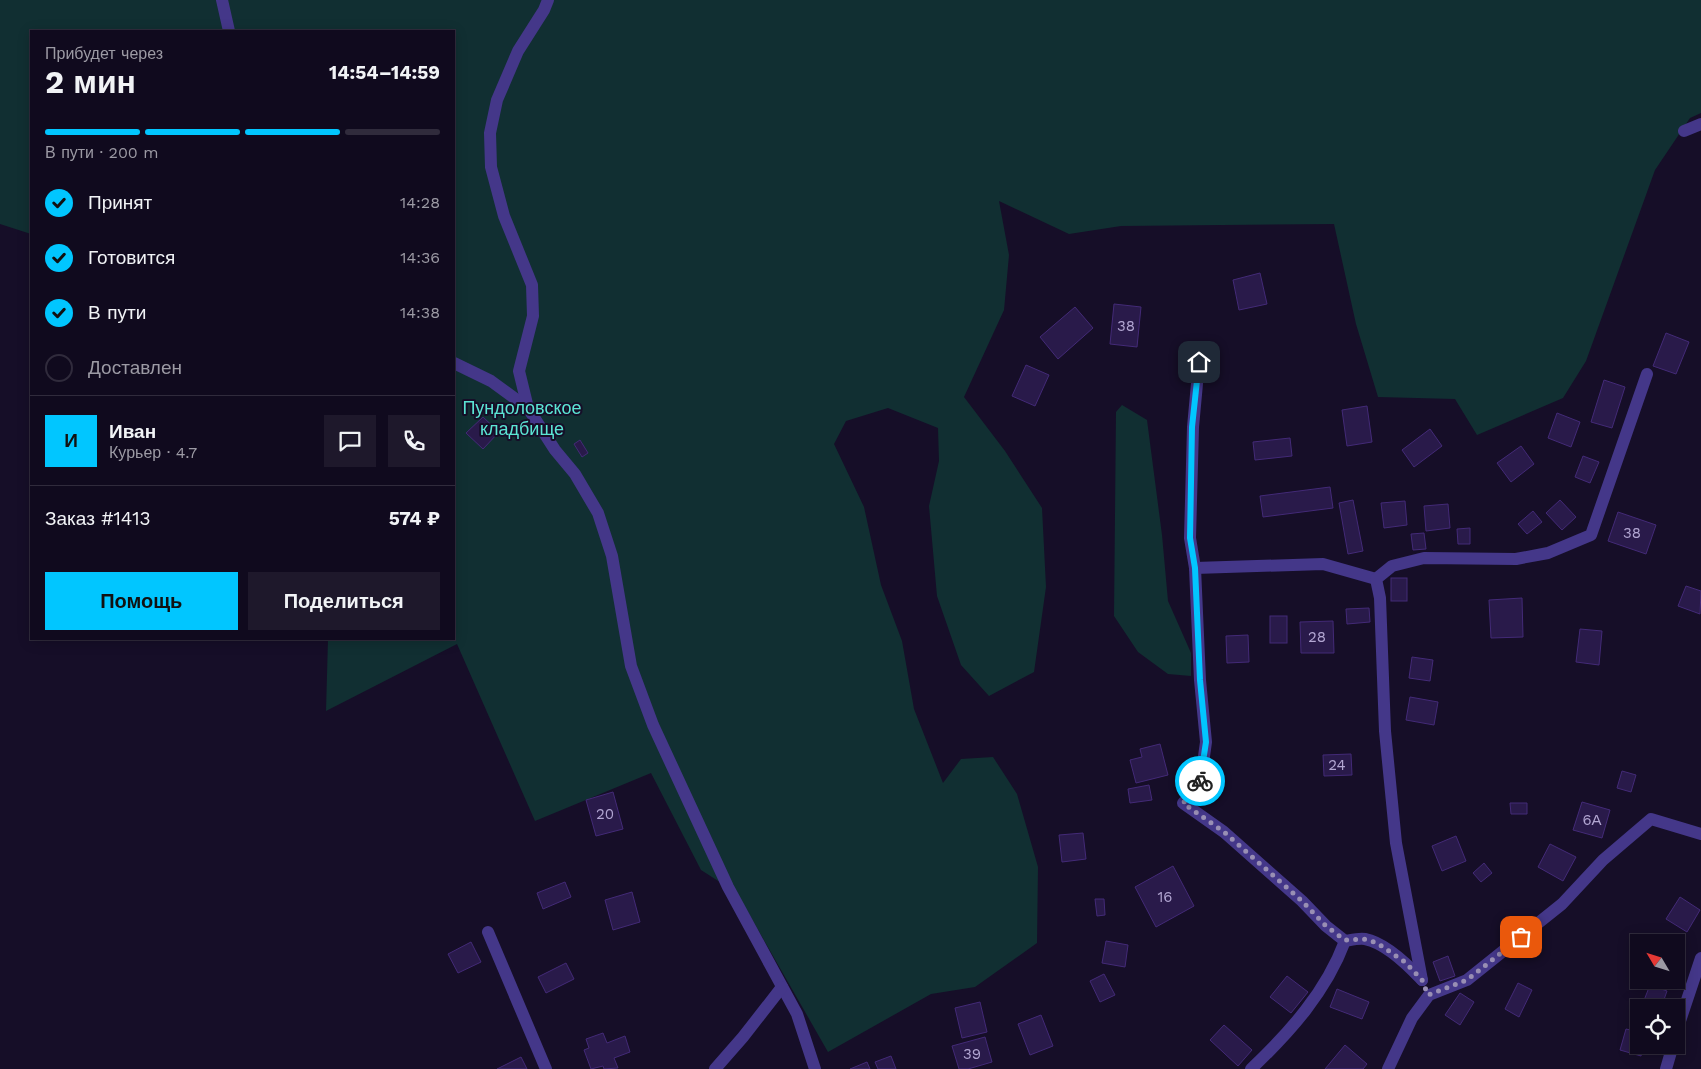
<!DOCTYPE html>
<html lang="ru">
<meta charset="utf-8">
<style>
body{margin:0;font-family:"Work Sans",sans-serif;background:#1e182b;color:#f1f3f6;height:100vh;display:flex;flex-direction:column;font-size:19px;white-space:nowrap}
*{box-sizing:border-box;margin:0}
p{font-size:16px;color:#9c9aa4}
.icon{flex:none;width:28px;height:28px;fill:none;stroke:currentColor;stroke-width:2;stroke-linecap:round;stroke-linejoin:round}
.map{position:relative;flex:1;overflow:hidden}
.side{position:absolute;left:30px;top:30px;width:425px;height:610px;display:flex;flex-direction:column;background:#100a1e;border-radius:0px;box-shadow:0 2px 12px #0003,0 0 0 1px #302b3c}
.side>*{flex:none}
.needle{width:32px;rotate:308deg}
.buttons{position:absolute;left:1630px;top:934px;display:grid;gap:10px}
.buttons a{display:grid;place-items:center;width:55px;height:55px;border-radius:0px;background:#100a1e;box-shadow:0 2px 12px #0003,0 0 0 1px #302b3c;font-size:25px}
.pin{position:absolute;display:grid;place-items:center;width:42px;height:42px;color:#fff;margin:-21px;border-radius:10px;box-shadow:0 2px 8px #0006}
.courier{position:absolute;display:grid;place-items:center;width:50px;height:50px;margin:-25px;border:4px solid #01c6ff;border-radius:50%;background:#fff;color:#222;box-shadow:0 1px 6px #0007}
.headline em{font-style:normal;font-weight:700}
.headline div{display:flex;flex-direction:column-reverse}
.headline{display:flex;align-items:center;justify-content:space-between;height:85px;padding:0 15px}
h1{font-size:32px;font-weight:700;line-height:38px}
.bar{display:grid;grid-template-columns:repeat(4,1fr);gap:8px 5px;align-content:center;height:60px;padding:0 15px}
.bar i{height:6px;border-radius:4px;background:#302b3c}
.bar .selected{background:#01c6ff}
.bar p{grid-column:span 4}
.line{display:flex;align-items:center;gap:12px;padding:0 15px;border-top:1px solid #302b3c}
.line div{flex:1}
.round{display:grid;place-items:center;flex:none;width:52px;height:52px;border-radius:0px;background:#1e182b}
ol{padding:0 15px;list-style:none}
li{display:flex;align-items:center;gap:15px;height:55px}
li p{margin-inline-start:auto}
li .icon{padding:5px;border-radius:50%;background:#01c6ff;color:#111;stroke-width:4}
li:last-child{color:#9c9aa4}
li i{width:28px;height:28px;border:2px solid #302b3c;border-radius:50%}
.primary-button{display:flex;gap:10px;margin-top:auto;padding:10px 15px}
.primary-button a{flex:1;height:58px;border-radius:0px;background:#01c6ff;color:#111;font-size:20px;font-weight:700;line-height:58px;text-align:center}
.primary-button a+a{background:#1e182b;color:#f1f3f6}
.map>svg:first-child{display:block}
.green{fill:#112f32}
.building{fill:#291a4a;stroke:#432a77}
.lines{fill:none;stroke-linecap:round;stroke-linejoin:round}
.minor{stroke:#443789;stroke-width:12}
.done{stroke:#998fb4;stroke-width:5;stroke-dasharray:0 9}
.route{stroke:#01c6ff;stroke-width:6}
.labels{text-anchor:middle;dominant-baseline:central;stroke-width:4;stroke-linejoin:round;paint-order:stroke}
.number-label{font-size:15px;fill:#b2a6d2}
.park-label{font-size:18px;fill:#5be5d4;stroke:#160e28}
</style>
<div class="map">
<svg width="1701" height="1069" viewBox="0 0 1701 1069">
<rect width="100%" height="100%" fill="#160e28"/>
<g class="green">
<polygon points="0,0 1701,0 1701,113 1690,118 1655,170 1586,361 1563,398 1477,435 1455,399 1378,397 1356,324 1334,224 1121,226 1069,234 999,201 1009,255 1004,310 964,397 1005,451 1042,508 1046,587 1034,672 989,696 961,665 937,596 929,506 939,461 938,428 888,408 846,421 834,444 864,507 881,585 902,641 914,709 943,783 961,759 993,757 1017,794 1038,867 1037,943 975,987 931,994 828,1052 737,893 701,870 651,773 535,821 457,644 326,711 328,639 454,639 454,31 31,31 31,234 0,224"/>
<polygon points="1122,405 1147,420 1162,535 1168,601 1191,653 1191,676 1168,674 1138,652 1114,616 1116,412"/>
</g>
<g class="building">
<polygon points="1260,273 1267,304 1239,310 1233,280"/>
<polygon points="1114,304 1141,307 1137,347 1110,344"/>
<polygon points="1075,307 1093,328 1058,359 1040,337"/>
<polygon points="1666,333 1689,342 1676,374 1653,366"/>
<polygon points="1026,365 1049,375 1035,406 1012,396"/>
<polygon points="1604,380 1625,387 1612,428 1591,422"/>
<polygon points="1367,406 1372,442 1347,446 1342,410"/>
<polygon points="1557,413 1580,422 1571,447 1548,438"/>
<polygon points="483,417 499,432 483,449 466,433"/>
<polygon points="1430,429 1442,446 1414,467 1402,450"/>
<polygon points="1290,438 1292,456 1255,460 1253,442"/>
<polygon points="580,440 588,453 582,457 574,444"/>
<polygon points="1521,446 1534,464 1511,482 1497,463"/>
<polygon points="1583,456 1599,462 1590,483 1575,477"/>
<polygon points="1330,487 1333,508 1263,517 1260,496"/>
<polygon points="1353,500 1363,551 1348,554 1339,503"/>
<polygon points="1560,500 1576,517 1562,530 1546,513"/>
<polygon points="1405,501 1407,525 1384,528 1381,503"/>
<polygon points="1448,504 1450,528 1426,531 1424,506"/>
<polygon points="1533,511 1542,522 1527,534 1518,524"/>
<polygon points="1618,512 1656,525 1646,554 1608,541"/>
<polygon points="1470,528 1470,544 1458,544 1457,529"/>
<polygon points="1424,533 1426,549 1413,550 1411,534"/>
<rect x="1391" y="578" width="16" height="23"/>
<polygon points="1686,586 1701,591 1700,614 1678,606"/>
<polygon points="1522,598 1523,637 1491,638 1489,600"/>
<polygon points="1369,608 1370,622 1347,624 1346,609"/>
<rect x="1270" y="616" width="17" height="27"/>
<polygon points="1333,621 1334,653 1301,653 1300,622"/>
<polygon points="1580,629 1602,631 1599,665 1576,662"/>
<polygon points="1248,635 1249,662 1227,663 1226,636"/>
<polygon points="1412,657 1433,660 1430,681 1409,678"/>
<polygon points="1410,697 1438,702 1434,725 1406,720"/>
<polygon points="1160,744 1168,775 1136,783 1130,760 1142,757 1140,749"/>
<polygon points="1351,754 1352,775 1324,776 1323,755"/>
<polygon points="1622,771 1636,775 1631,792 1617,788"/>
<polygon points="1149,785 1152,800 1130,803 1128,789"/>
<polygon points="613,792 623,829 596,836 586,800"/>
<polygon points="1582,802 1610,810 1602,838 1573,830"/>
<polygon points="1510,803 1527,803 1527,814 1511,814"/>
<polygon points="1083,833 1086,859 1062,862 1059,835"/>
<polygon points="1456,836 1466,861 1442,871 1432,846"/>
<polygon points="1550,844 1576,857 1563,881 1538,867"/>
<polygon points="1484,863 1492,873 1481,882 1473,873"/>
<polygon points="1173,866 1194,906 1156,927 1135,887"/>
<polygon points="565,882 571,897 543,909 537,893"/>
<polygon points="632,892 640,922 613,930 605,900"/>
<polygon points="1680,897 1700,910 1687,932 1666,919"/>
<polygon points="1095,899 1104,899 1105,915 1097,916"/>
<polygon points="1106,941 1128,945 1125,967 1102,963"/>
<polygon points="471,942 481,962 458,973 448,954"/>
<polygon points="1448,956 1455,976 1440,981 1433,962"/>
<polygon points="566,963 574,979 546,993 538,977"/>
<polygon points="1104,974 1115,995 1100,1002 1090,981"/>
<polygon points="1287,976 1308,992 1291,1013 1270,997"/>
<polygon points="1518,983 1532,990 1519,1017 1505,1009"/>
<polygon points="1650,985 1667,991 1661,1008 1641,1008"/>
<polygon points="1337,989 1369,1002 1362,1019 1330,1007"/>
<polygon points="1460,993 1474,1002 1460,1025 1445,1015"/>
<polygon points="980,1002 987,1032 962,1038 955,1008"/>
<polygon points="1041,1015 1053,1046 1030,1055 1018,1024"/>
<polygon points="1224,1025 1252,1050 1238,1066 1210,1040"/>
<polygon points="1626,1029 1639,1032 1639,1045 1644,1045 1641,1056 1620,1050"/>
<polygon points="603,1033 607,1043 625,1036 630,1052 614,1058 618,1068 604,1069 603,1066 591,1069 584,1050 589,1048 586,1039"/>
<polygon points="985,1037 992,1062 968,1069 959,1069 952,1046"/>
<polygon points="1345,1045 1367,1064 1363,1069 1325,1069"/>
<polygon points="891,1056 896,1069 878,1069 875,1062"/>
<polygon points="521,1057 527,1069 497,1069"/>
<polygon points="867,1062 870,1069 850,1069"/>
</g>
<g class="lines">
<g class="minor">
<polyline points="222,0 229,31"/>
<polyline points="1684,131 1701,124"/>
<polyline points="1199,362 1193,427 1190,538 1195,568 1200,680 1206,742 1200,785 1183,803 1224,832 1302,901 1326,926 1345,941"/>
<polyline points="454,363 491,381 528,408 555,450 575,474 598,513 612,556 631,666 653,725 728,887 797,1014 815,1069"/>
<polyline points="528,408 519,371 533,316 532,285 504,216 491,167 490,133 497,100 518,51 544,10 548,0"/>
<polyline points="1195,568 1323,564 1376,579"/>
<polyline points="488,932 546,1069"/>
<polyline points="1422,980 1396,843 1385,731 1380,598 1376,579 1392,566 1424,558 1516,559 1548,553 1591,535 1647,374"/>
<polyline points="1676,1033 1701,958"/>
<polyline points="715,1069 743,1037 782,987"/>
<path d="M1251,1069C1290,1032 1326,992 1345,941C1351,940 1359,938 1365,939C1386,943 1408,965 1422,980"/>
<polyline points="1388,1069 1412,1018 1429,995 1467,980 1562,904 1603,860 1651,819 1701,834"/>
<polyline points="1666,1069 1673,1045"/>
</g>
</g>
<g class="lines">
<polyline class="done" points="1200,781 1200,785 1183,803 1224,832 1302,901 1326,926 1345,940 1364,939 1377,943 1405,962 1422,980 1428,995 1467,980 1521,937"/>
<polyline class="route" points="1199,362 1192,427 1190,538 1195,568 1200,680 1206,742 1200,781"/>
</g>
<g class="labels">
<g class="number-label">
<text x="1126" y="326">38</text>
<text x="1632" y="533">38</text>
<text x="1317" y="637">28</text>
<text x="1337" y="765">24</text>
<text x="605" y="814">20</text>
<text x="1592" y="820">6А</text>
<text x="1165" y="897">16</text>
<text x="972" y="1054">39</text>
</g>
<g class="park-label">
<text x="522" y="407">Пундоловское<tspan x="522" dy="21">кладбище</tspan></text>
</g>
</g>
</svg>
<div class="buttons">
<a><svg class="needle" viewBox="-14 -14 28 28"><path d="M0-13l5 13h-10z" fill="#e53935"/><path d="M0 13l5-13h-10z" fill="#9c9aa4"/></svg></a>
<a><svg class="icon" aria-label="locate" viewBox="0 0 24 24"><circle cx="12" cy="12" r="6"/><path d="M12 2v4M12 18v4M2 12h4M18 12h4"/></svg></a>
</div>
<div class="pin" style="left:1521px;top:937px;background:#ea580c"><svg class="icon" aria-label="bag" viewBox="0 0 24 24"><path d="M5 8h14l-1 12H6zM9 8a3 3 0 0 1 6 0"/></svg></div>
<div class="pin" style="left:1199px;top:362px;background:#1f2937"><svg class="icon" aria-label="home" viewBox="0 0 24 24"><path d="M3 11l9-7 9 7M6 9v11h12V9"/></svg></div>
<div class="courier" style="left:1200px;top:781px"><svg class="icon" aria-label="bike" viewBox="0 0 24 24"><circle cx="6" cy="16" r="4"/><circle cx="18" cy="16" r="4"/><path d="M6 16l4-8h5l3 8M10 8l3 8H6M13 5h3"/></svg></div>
<section class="side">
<div class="headline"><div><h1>2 мин</h1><p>Прибудет через</p></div><em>14:54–14:59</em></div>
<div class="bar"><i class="selected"></i><i class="selected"></i><i class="selected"></i><i></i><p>В пути · 200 m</p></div>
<ol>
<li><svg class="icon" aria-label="check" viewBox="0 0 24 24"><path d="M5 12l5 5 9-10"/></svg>Принят<p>14:28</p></li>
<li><svg class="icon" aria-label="check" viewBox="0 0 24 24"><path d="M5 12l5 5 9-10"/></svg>Готовится<p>14:36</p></li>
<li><svg class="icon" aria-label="check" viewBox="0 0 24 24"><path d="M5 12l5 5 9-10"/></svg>В пути<p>14:38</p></li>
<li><i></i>Доставлен</li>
</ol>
<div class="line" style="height:90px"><b class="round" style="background:#01c6ff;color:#111">И</b><div><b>Иван</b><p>Курьер · 4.7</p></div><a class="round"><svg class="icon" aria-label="chat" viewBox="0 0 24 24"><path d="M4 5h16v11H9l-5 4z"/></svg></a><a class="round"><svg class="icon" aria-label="phone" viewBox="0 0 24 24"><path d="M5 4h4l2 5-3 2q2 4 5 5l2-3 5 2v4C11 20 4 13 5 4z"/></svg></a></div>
<div class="line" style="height:65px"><div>Заказ #1413</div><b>574 ₽</b></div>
<div class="primary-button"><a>Помощь</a><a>Поделиться</a></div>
</section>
</div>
